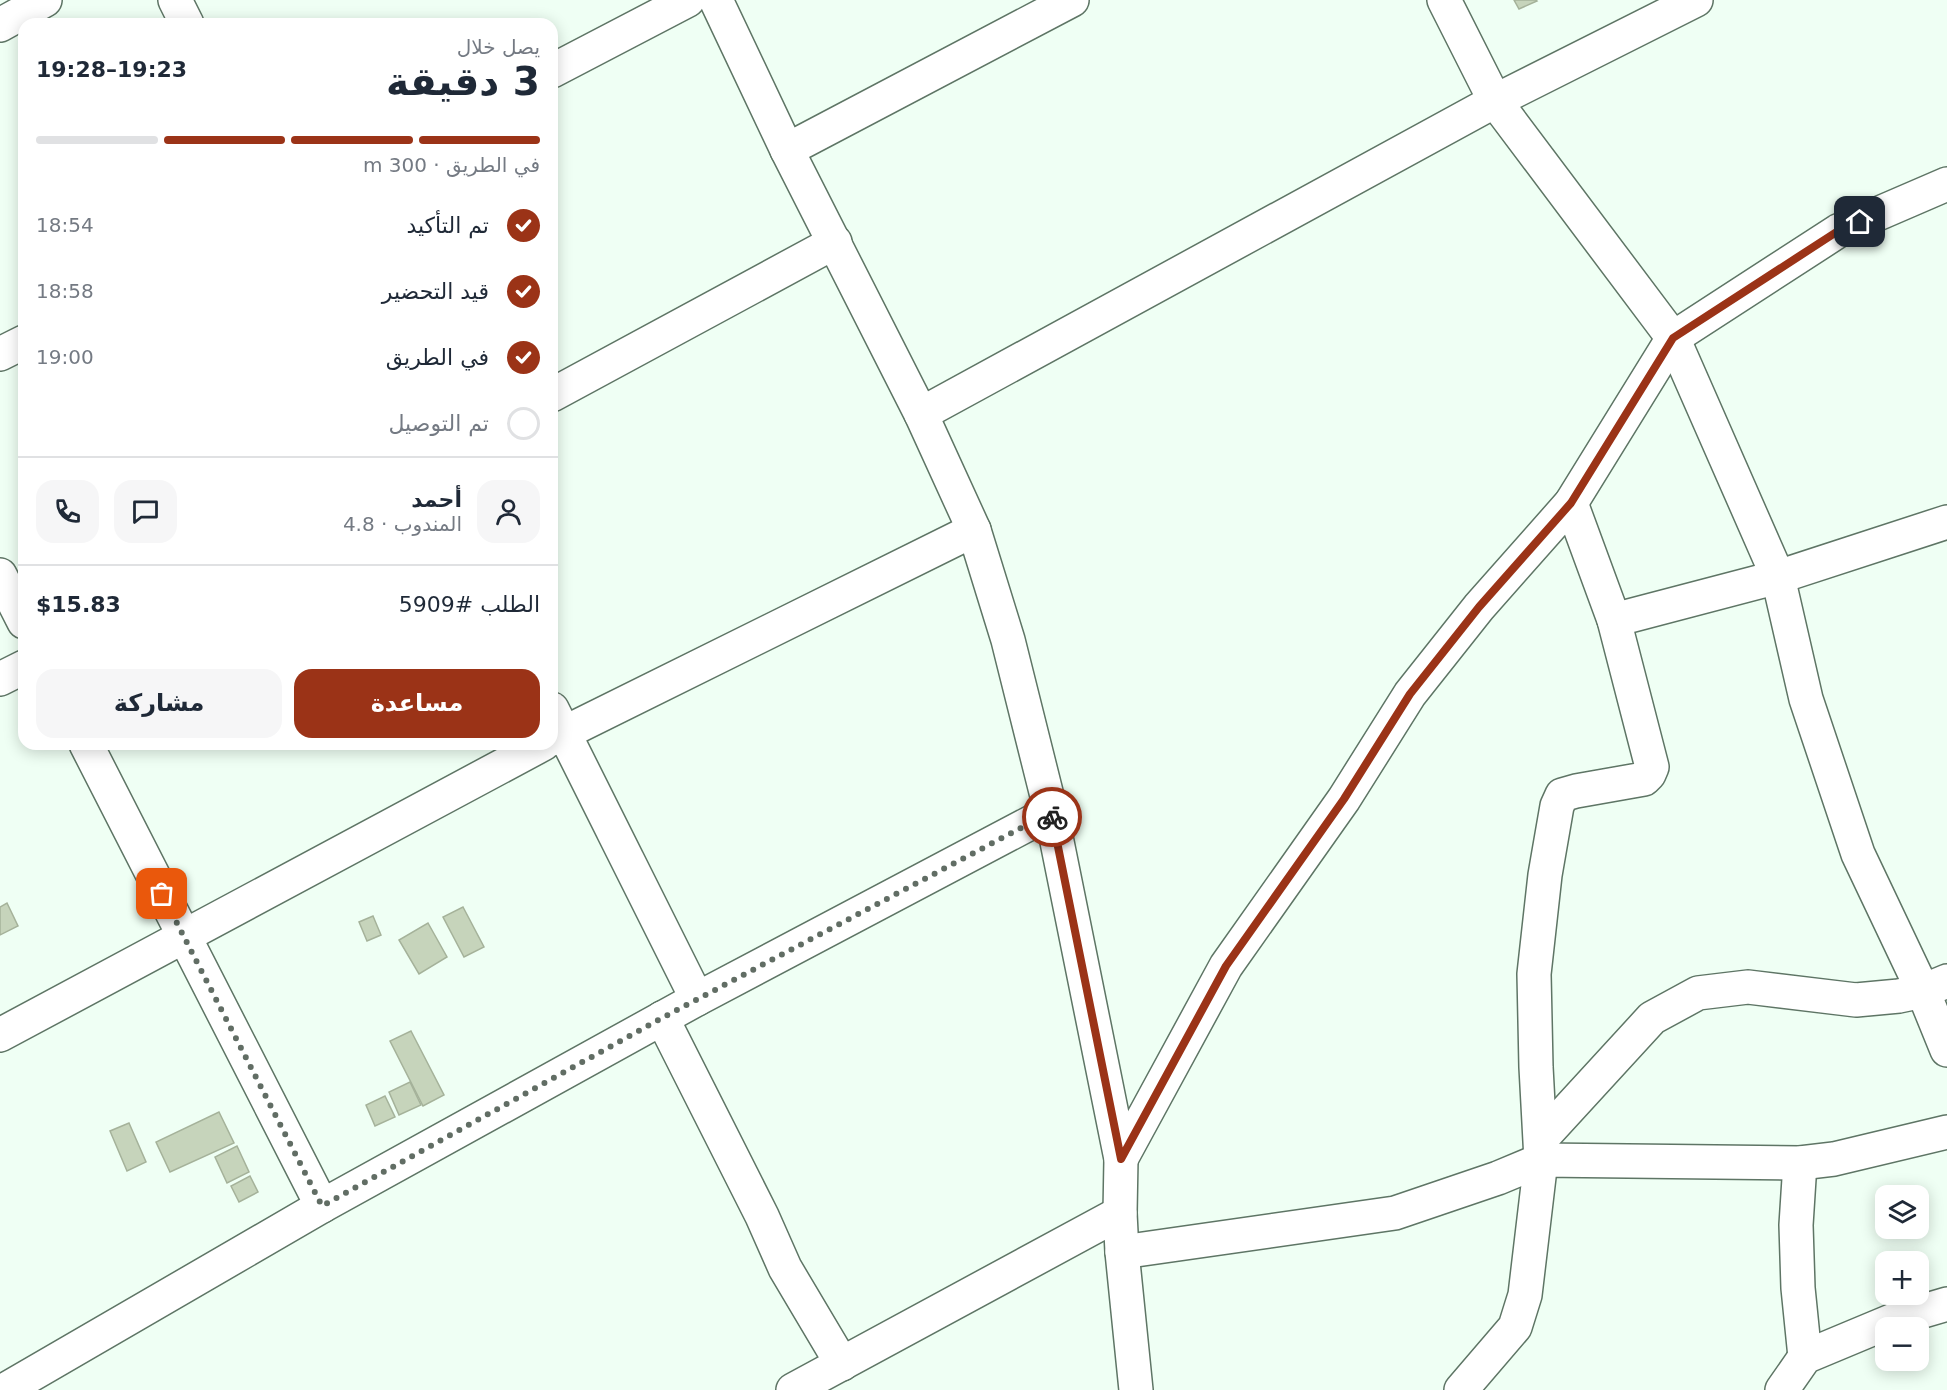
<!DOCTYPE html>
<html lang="ar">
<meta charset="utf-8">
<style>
body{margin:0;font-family:"DejaVu Sans","Noto Sans Arabic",sans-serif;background:#f6f6f7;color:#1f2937;direction:rtl;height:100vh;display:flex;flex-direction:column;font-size:22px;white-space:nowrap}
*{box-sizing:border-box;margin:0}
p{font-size:20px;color:#747a83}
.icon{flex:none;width:33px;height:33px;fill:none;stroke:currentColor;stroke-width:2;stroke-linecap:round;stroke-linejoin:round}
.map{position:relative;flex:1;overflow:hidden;direction:ltr}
.drawer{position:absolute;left:18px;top:18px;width:540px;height:732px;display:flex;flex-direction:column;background:#fff;border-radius:18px;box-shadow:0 3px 15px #0003;direction:rtl}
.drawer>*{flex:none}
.buttons{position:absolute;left:1875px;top:1185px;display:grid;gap:12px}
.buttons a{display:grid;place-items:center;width:54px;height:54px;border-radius:12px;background:#fff;box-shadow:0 3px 15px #0003;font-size:30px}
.pin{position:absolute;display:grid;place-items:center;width:51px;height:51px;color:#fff;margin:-26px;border-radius:12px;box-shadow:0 3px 9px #0006}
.courier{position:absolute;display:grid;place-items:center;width:60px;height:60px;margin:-30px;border:4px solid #9b3317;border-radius:50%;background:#fff;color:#222;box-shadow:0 2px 8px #0007}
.headline em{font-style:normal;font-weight:700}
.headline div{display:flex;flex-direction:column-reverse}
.headline{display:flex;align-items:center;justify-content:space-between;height:102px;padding:0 18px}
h1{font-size:39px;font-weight:700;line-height:45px}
.bar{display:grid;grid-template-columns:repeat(4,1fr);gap:9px 6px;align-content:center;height:72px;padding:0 18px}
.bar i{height:8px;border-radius:4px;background:#e0e1e3}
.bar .on{background:#9b3317}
.bar p{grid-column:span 4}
.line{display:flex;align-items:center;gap:15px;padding:0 18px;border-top:2px solid #e0e1e3}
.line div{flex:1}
.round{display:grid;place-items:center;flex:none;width:63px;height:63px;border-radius:18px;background:#f6f6f7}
ol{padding:0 18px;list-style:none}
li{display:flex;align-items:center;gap:18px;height:66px}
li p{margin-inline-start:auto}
li .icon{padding:6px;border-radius:50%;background:#9b3317;color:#fff;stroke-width:4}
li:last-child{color:#747a83}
li i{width:33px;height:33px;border:3px solid #e0e1e3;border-radius:50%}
.action{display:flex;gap:12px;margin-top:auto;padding:12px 18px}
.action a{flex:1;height:69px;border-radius:18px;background:#9b3317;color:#fff;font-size:24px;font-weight:700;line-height:69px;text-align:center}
.action a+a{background:#f6f6f7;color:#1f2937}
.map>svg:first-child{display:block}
.building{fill:#c6d4bb;stroke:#a5b29a;stroke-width:1.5}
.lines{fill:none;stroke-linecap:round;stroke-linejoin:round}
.minor-casing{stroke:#5e7565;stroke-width:36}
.minor{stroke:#fff;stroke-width:33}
.done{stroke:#616d64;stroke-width:6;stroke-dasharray:0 10.8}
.route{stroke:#9b3317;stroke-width:8}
</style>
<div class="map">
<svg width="1947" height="1390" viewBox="0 0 1947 1390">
<rect width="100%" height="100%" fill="#effff4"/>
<g class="building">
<polygon points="1514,0 1536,0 1537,1 1519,9"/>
<polygon points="7,903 18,926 0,935 0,907"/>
<polygon points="463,907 484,947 464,957 443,917"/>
<polygon points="373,916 381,935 367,941 359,922"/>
<polygon points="428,923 447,957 419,974 399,940"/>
<polygon points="411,1031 444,1095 423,1106 390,1041"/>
<polygon points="410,1082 421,1105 399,1115 389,1092"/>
<polygon points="385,1096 395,1117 375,1126 366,1105"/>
<polygon points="219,1112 234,1143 170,1172 156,1142"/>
<polygon points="129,1123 146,1162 127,1171 110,1131"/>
<polygon points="237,1146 249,1172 227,1183 215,1157"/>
<polygon points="250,1176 258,1192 239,1202 231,1186"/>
</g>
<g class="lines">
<g class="minor-casing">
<g id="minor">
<polyline points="175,0 187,24"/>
<polyline points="716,0 787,150 921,414 974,530 1008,640 1051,812 1121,1159 1120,1213 1122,1252 1136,1390"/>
<polyline points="1444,0 1495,101 1673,338 1778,577 1806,699 1858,854 1923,991 1947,1050"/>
<polyline points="0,25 45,0"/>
<polyline points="552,71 688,0"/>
<polyline points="787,150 1072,0"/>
<polyline points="0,354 24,342"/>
<polyline points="552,395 835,242"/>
<polyline points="921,414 1495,101 1696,0"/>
<polyline points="0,575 24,622"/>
<polyline points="1614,620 1778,577 1947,522"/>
<polyline points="0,679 24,667"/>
<polyline points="552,709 697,999"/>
<polyline points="552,739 974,530"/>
<polyline points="86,744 322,1206"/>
<polyline points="662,1018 762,1216 785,1268 842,1364"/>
<polyline points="0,1035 543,744"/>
<polyline points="1541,1139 1652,1018 1698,993 1748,987 1856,1000 1899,996 1923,991 1947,981"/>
<polyline points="1121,1159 1226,966 1344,799 1410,694 1479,607 1571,503 1673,338 1838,231 1947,184"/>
<polyline points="1800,1163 1796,1225 1798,1288 1805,1357"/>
<polyline points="1122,1252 1395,1213 1498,1178 1541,1160 1800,1163 1834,1159 1947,1132"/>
<polyline points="5,1390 322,1206 697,999 1051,812"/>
<polyline points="793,1390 1120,1213"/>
<polyline points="1461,1390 1515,1327 1525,1295 1541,1160 1536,1067 1534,974 1545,875 1557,806 1562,795 1576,791 1644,779 1649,774 1652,767 1614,620 1571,503"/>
<polyline points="1782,1390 1805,1357 1896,1319 1947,1304"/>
</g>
</g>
<use href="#minor" class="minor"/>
</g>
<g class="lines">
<polyline class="done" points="162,894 322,1206 662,1018 1051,812 1052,817"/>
<polyline class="route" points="1052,817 1121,1159 1226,966 1344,799 1410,694 1479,607 1571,503 1673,338 1838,231 1860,222"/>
</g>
</svg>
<div class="buttons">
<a><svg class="icon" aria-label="layers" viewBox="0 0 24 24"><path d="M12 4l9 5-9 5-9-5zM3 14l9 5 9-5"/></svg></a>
<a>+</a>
<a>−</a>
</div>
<div class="pin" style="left:162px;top:894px;background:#ea580c"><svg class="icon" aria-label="bag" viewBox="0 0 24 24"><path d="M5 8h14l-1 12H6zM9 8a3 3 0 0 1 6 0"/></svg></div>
<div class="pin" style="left:1860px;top:222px;background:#1f2937"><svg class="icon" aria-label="home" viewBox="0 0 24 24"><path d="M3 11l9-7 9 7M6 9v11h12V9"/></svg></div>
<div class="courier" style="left:1052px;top:817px"><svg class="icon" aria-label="bike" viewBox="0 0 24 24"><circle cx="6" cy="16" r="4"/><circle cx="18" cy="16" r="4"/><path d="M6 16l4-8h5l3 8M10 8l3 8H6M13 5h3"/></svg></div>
<section class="drawer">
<div class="headline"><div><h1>3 دقيقة</h1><p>يصل خلال</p></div><em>19:23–19:28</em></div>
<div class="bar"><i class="on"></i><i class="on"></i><i class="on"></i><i></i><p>في الطريق · 300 m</p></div>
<ol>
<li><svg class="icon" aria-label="check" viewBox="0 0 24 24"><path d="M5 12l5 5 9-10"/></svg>تم التأكيد<p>18:54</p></li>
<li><svg class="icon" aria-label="check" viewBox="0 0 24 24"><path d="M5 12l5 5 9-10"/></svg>قيد التحضير<p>18:58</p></li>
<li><svg class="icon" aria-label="check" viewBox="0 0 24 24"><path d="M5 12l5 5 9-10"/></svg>في الطريق<p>19:00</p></li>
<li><i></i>تم التوصيل</li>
</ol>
<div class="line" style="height:108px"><a class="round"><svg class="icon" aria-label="person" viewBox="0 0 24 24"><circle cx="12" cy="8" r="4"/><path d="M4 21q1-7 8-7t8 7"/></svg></a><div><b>أحمد</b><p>المندوب · 4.8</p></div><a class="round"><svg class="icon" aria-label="chat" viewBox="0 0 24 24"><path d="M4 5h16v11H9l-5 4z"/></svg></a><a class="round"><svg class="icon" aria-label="phone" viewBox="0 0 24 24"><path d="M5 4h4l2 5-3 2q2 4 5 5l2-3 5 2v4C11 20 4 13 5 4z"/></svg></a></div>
<div class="line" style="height:78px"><div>الطلب #5909</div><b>$15.83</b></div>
<div class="action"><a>مساعدة</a><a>مشاركة</a></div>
</section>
</div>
